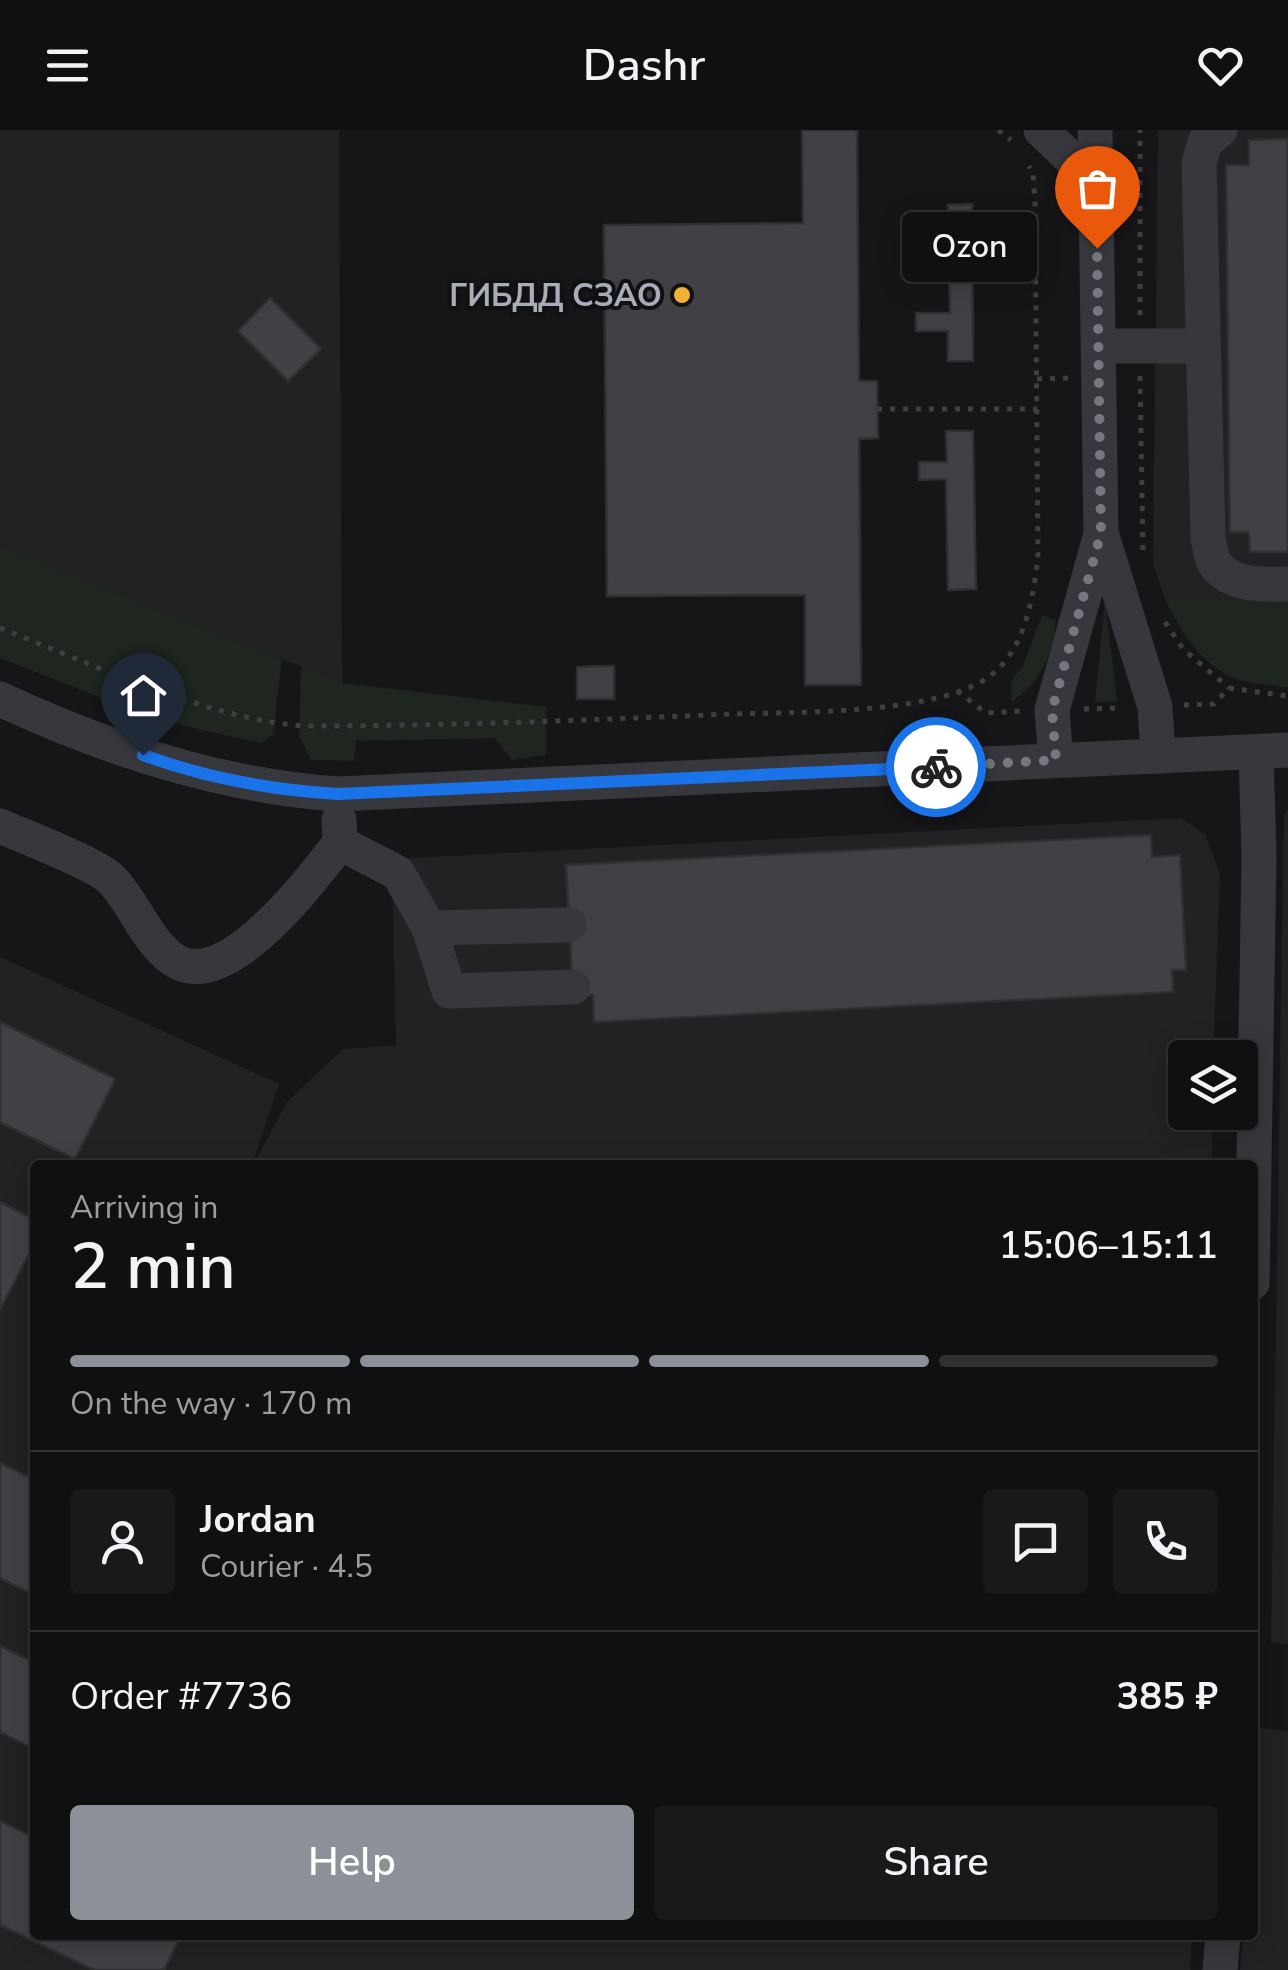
<!DOCTYPE html>
<meta charset="utf-8">
<style>
body{margin:0;font-family:"Nunito Sans",sans-serif;background:#19191b;color:#f1f3f6;height:100vh;display:flex;flex-direction:column;font-size:38px;white-space:nowrap}
*{box-sizing:border-box;margin:0}
p{font-size:32px;color:#9c9d9f}
.icon{flex:none;width:55px;height:55px;fill:none;stroke:currentColor;stroke-width:2;stroke-linecap:round;stroke-linejoin:round}
.map{position:relative;flex:1;overflow:hidden}
.side{position:absolute;left:30px;top:1030px;width:1228px;height:780px;display:flex;flex-direction:column;background:#101012;border-radius:10px;box-shadow:0 5px 25px #0003,0 0 0 2px #303032}
.side>*{flex:none}
.buttons{position:absolute;left:1168px;top:910px;display:grid;gap:20px}
.buttons a{display:grid;place-items:center;width:90px;height:90px;border-radius:10px;background:#101012;box-shadow:0 5px 25px #0003,0 0 0 2px #303032;font-size:50px}
.pin{position:absolute;display:grid;place-items:center;width:85px;height:85px;color:#fff;margin:-102px -42px;border-radius:50% 50% 50% 0;rotate:-45deg;box-shadow:0 0 10px #0007}
.pin .icon{rotate:45deg}
.courier{position:absolute;display:grid;place-items:center;width:100px;height:100px;margin:-50px;border:8px solid #1a73e8;border-radius:50%;background:#fff;color:#222;box-shadow:0 2px 12px #0007}
.bubble{position:absolute;height:70px;border-radius:10px;background:#101012;box-shadow:0 5px 25px #0003,0 0 0 2px #303032;font-size:32px;font-weight:600;line-height:70px;text-align:center}
.overview em{font-style:normal;font-weight:600}
.overview div{display:flex;flex-direction:column-reverse}
.overview{display:flex;align-items:center;justify-content:space-between;height:170px;padding:0 40px}
h1{font-size:65px;font-weight:600;line-height:75px}
.bar{display:grid;grid-template-columns:repeat(4,1fr);gap:15px 10px;align-content:center;height:120px;padding:0 40px}
.bar i{height:12px;border-radius:8px;background:#303032}
.bar .active{background:#8c9099}
.bar p{grid-column:span 4}
.line{display:flex;align-items:center;gap:25px;padding:0 40px;border-top:2px solid #303032}
.line div{flex:1}
.round{display:grid;place-items:center;flex:none;width:105px;height:105px;border-radius:10px;background:#19191b}
.button{display:flex;gap:20px;margin-top:auto;padding:20px 40px}
.button a{flex:1;height:115px;border-radius:10px;background:#8c9099;color:#fff;font-size:40px;font-weight:600;line-height:115px;text-align:center}
.button a+a{background:#19191b;color:#f1f3f6}
header{display:flex;justify-content:space-between;align-items:center;height:130px;padding:0 40px;background:#101012;font-size:45px;font-weight:600}
.map>svg:first-child{display:block}
.built{fill:#222225}
.green{fill:#1e261f}
.building{fill:#404145;stroke:#303034;stroke-width:2.5}
.lines{fill:none;stroke-linecap:round;stroke-linejoin:round}
.path{stroke:#3d3f44;stroke-width:5;stroke-dasharray:5 8;stroke-linecap:butt}
.minor{stroke:#37383d;stroke-width:35}
.done{stroke:#757880;stroke-width:10;stroke-dasharray:0 18}
.route{stroke:#1a73e8;stroke-width:12}
.poi-dot{fill:#f2b134;stroke:#111113;stroke-width:4}
.labels{text-anchor:middle;dominant-baseline:central;stroke-width:8;stroke-linejoin:round;paint-order:stroke}
.poi-label{font-size:32px;font-weight:bold;fill:#a8adb8;stroke:#111113;text-anchor:end}
</style>
<header><svg class="icon" aria-label="menu" viewBox="0 0 24 24"><path d="M4 6h16M4 12h16M4 18h16"/></svg>Dashr<svg class="icon" aria-label="heart" viewBox="0 0 24 24"><path d="M12 20l-8-8c-3-5 5-10 8-4 3-6 11-1 8 4z"/></svg></header>
<div class="map">
<svg width="1288" height="1840" viewBox="0 0 1288 1840">
<rect width="100%" height="100%" fill="#161618"/>
<g class="built">
<polygon points="0,0 339,0 342,553 0,416"/>
<polygon points="1158,0 1288,0 1288,468 1165,469 1153,434"/>
<polygon points="1288,679 1288,1515 1271,1512 1284,684"/>
<polygon points="1181,688 1205,704 1220,744 1213,927 1185,928 1185,982 1212,983 1212,1035 253,1035 287,972 343,919 396,915 392,729"/>
<polygon points="0,827 279,954 252,1035 35,1035 35,1805 1192,1805 1190,1840 0,1840"/>
<polygon points="1260,1598 1288,1601 1288,1840 1240,1840 1243,1805 1252,1805 1252,1688"/>
</g>
<g class="green">
<polygon points="0,416 282,529 273,604 261,613 158,590 0,528"/>
<path d="M1288,468V557H1282C1267,554 1247,554 1234,548C1200,534 1180,500 1165,469Z"/>
<polygon points="1105,470 1117,571 1095,572"/>
<path d="M1042,485L1056,490C1052,526 1042,551 1011,572V551L1023,536Z"/>
<polygon points="301,536 342,553 546,577 546,625 512,630 495,608 356,611 354,631 311,630 299,605"/>
</g>
<g class="building">
<polygon points="802,0 857,0 859,251 877,251 878,308 859,309 861,555 805,555 805,465 607,466 604,95 803,93"/>
<polygon points="1288,9 1288,422 1250,422 1249,402 1230,402 1226,35 1249,35 1249,10"/>
<polygon points="972,74 973,231 948,231 948,201 916,201 916,183 950,183 948,75"/>
<polygon points="270,168 321,219 288,251 238,201"/>
<polygon points="946,301 973,301 976,459 948,460 946,349 919,350 919,332 947,332"/>
<polygon points="606,536 614,536 614,569 577,569 577,537"/>
<polygon points="1151,705 1152,727 1180,725 1186,840 1172,840 1173,862 594,892 593,865 573,866 566,735"/>
<polygon points="0,892 115,949 75,1029 0,992"/>
<polygon points="0,1072 35,1090 35,1112 0,1180"/>
<polygon points="0,1333 35,1350 35,1465 0,1448"/>
<polygon points="0,1516 35,1533 35,1619 0,1602"/>
<polygon points="0,1691 35,1708 35,1805 181,1805 164,1840 94,1840 0,1795"/>
</g>
<g class="lines">
<g class="path">
<polyline points="998,0 1011,10"/>
<polyline points="1140,185 1140,0"/>
<polyline points="1140,246 1143,420"/>
<polyline points="1037,249 1069,248"/>
<polyline points="877,279 1037,279"/>
<polyline points="1165,492 1183,519 1229,558"/>
<path d="M0,498C90,533 210,590 305,596C447,596 589,590 731,584C798,582 920,584 979,553C1024,529 1032,473 1038,428L1035,72L1033,43L1029,36"/>
<polyline points="957,561 986,583 1023,581"/>
<polyline points="1184,575 1214,574 1229,558 1288,566"/>
<polyline points="1084,579 1123,578"/>
</g>
<g class="minor">
<polyline points="1041,0 1096,53"/>
<polyline points="1095,0 1101,403 1155,577 1158,626"/>
<path d="M1220,0L1205,12L1199,33L1208,409C1210,416 1211,428 1215,434C1231,456 1264,455 1288,454"/>
<polyline points="1099,216 1203,216"/>
<path d="M0,569C107,619 221,656 338,664L1288,620"/>
<polyline points="1056,630 1052,580 1101,404"/>
<polyline points="339,690 340,713 398,743 429,798 569,795"/>
<path d="M0,696C23,706 96,734 111,749C133,771 145,808 171,828C224,869 311,749 340,713"/>
<polyline points="429,798 449,861 573,857"/>
<polyline points="1252,1153 1259,726 1256,622"/>
<polyline points="1220,1840 1223,1805"/>
</g>
</g>
<g class="lines">
<polyline class="done" points="936,637 1056,630 1052,580 1101,403 1097,118"/>
<path class="route" d="M143,625C206,648 272,660 338,664L936,637"/>
</g>
<circle class="poi-dot" cx="682" cy="165" r="10"/>
<g class="labels">
<g class="poi-label">
<text x="662" y="165">ГИБДД СЗАО</text>
</g>
</g>
</svg>
<div class="buttons">
<a><svg class="icon" aria-label="layers" viewBox="0 0 24 24"><path d="M12 4l9 5-9 5-9-5zM3 14l9 5 9-5"/></svg></a>
</div>
<div class="pin" style="left:1097px;top:118px;background:#ea580c"><svg class="icon" aria-label="bag" viewBox="0 0 24 24"><path d="M5 8h14l-1 12H6zM9 8a3 3 0 0 1 6 0"/></svg></div>
<div class="pin" style="left:143px;top:625px;background:#1f2937"><svg class="icon" aria-label="home" viewBox="0 0 24 24"><path d="M3 11l9-7 9 7M6 9v11h12V9"/></svg></div>
<div class="courier" style="left:936px;top:637px"><svg class="icon" aria-label="bike" viewBox="0 0 24 24"><circle cx="6" cy="16" r="4"/><circle cx="18" cy="16" r="4"/><path d="M6 16l4-8h5l3 8M10 8l3 8H6M13 5h3"/></svg></div>
<div class="bubble" style="left:902px;top:82px;width:135px">Ozon</div>
<section class="side">
<div class="overview"><div><h1>2 min</h1><p>Arriving in</p></div><em>15:06–15:11</em></div>
<div class="bar"><i class="active"></i><i class="active"></i><i class="active"></i><i></i><p>On the way · 170 m</p></div>
<div class="line" style="height:180px"><a class="round"><svg class="icon" aria-label="person" viewBox="0 0 24 24"><circle cx="12" cy="8" r="4"/><path d="M4 21q1-7 8-7t8 7"/></svg></a><div><b>Jordan</b><p>Courier · 4.5</p></div><a class="round"><svg class="icon" aria-label="chat" viewBox="0 0 24 24"><path d="M4 5h16v11H9l-5 4z"/></svg></a><a class="round"><svg class="icon" aria-label="phone" viewBox="0 0 24 24"><path d="M5 4h4l2 5-3 2q2 4 5 5l2-3 5 2v4C11 20 4 13 5 4z"/></svg></a></div>
<div class="line" style="height:130px"><div>Order #7736</div><b>385 ₽</b></div>
<div class="button"><a>Help</a><a>Share</a></div>
</section>
</div>
